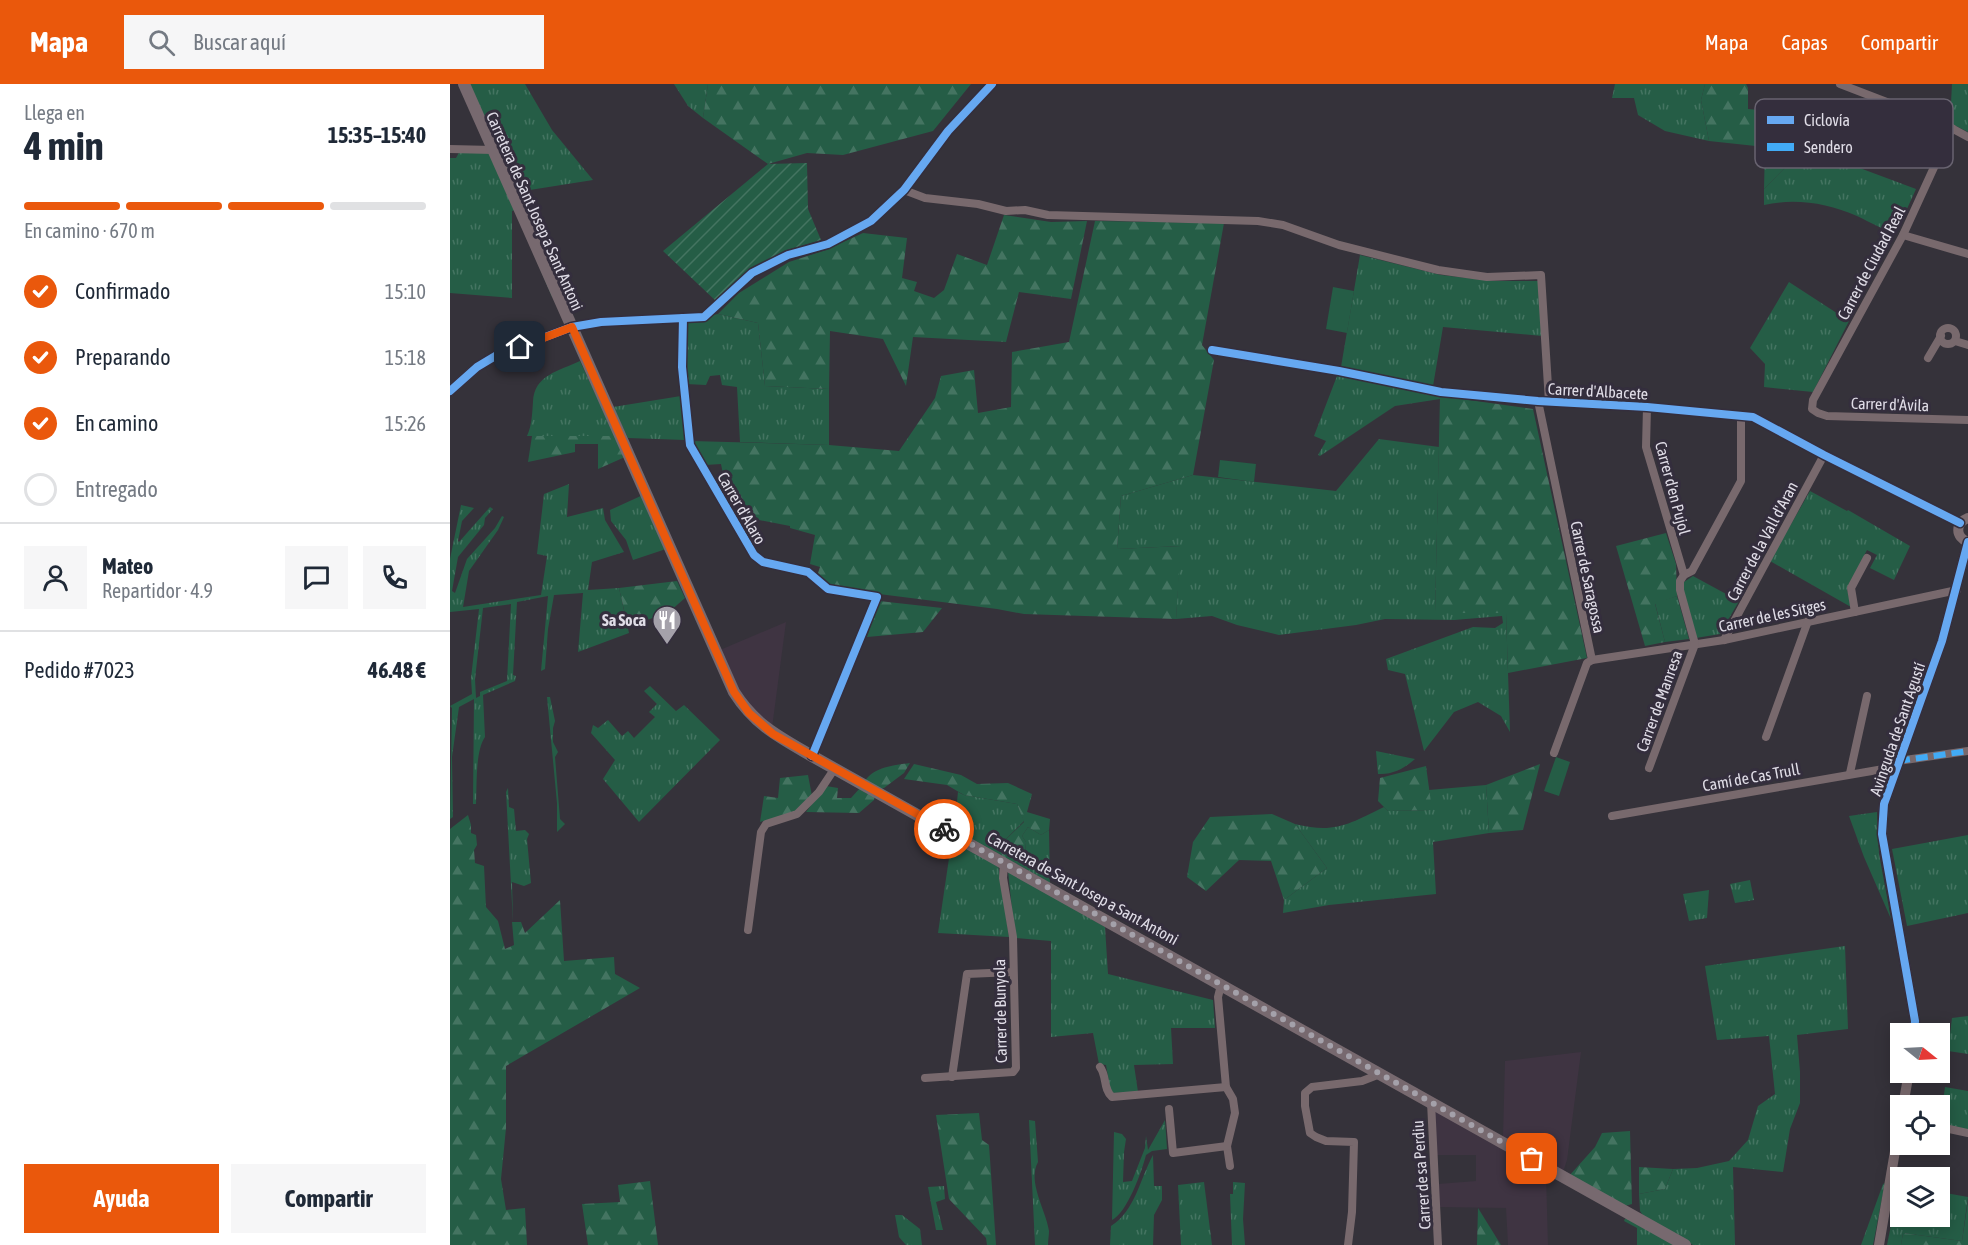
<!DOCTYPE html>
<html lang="es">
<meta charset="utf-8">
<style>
body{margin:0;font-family:"Asap Condensed",sans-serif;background:#f6f6f7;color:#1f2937;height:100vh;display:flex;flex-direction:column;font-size:22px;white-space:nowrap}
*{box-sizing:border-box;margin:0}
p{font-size:20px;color:#747a83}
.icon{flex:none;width:33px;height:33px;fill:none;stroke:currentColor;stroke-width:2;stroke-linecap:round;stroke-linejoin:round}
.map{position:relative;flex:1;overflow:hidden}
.side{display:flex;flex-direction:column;background:#fff;width:450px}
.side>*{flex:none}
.needle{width:39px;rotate:108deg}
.buttons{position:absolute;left:1440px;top:939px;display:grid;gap:12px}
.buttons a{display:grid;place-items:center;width:60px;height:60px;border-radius:0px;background:#fff;box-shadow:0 3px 15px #0003;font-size:30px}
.pin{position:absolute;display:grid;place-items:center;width:51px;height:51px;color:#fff;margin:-26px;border-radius:12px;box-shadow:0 3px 9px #0006}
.courier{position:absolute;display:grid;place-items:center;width:60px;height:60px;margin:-30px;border:4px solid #ea580c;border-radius:50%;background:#fff;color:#222;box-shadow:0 2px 8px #0007}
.summary em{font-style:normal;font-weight:700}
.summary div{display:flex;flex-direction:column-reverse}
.summary{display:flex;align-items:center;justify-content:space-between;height:102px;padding:0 24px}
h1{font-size:39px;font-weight:700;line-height:45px}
.bar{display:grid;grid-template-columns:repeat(4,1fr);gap:9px 6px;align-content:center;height:72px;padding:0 24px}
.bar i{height:8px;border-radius:4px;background:#e0e1e3}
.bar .selected{background:#ea580c}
.bar p{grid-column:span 4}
.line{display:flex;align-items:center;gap:15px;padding:0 24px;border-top:2px solid #e0e1e3}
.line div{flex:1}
.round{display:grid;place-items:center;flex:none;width:63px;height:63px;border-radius:0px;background:#f6f6f7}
ol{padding:0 24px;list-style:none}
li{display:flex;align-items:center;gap:18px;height:66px}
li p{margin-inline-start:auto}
li .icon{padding:6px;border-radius:50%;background:#ea580c;color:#fff;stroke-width:4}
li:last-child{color:#747a83}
li i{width:33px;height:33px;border:3px solid #e0e1e3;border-radius:50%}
.action{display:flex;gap:12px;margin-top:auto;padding:12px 24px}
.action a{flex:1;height:69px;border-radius:0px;background:#ea580c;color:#fff;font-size:24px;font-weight:700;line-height:69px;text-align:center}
.action a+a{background:#f6f6f7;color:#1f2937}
header{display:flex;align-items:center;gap:36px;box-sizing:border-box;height:84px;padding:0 30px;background:#ea580c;color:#fff}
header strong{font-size:28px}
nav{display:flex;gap:33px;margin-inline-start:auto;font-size:21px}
.search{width:420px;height:54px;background:#f6f6f7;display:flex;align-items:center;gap:15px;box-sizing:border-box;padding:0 21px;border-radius:0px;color:#747a83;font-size:22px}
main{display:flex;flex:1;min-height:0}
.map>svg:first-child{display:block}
.commercial{fill:#3f3442}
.grass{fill:url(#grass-tufts);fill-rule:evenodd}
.forest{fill:url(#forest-firs)}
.garden{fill:url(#garden-furrows)}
.pitch{fill:#255d46}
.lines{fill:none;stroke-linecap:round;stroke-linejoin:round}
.street{stroke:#78696d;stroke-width:8}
.secondary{stroke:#7c6c70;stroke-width:10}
.primary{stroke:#77696f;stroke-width:12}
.quiet{stroke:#42abf6;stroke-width:6;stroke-dasharray:12 6;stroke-linecap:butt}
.cycleway-casing{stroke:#342e3d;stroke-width:11}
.cycleway{stroke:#66a8f1;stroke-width:8}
.done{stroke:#a4a1aa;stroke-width:6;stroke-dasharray:0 10.8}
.route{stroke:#ea580c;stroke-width:8}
.labels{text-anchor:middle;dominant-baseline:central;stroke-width:6;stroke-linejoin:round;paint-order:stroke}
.street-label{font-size:16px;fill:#e0dde7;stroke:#342e3d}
.poi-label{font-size:16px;font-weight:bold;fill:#e0dde7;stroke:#342e3d;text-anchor:end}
.key{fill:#342e3d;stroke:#686370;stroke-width:1.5}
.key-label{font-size:16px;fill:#e0dde7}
</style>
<header>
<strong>Mapa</strong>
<div class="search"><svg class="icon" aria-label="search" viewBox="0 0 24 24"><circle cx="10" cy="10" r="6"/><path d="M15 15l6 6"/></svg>Buscar aquí</div>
<nav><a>Mapa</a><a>Capas</a><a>Compartir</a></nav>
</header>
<main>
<section class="side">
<div class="summary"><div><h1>4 min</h1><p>Llega en</p></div><em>15:35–15:40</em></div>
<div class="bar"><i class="selected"></i><i class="selected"></i><i class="selected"></i><i></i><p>En camino · 670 m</p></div>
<ol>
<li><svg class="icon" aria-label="check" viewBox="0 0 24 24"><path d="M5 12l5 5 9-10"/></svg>Confirmado<p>15:10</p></li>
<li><svg class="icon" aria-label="check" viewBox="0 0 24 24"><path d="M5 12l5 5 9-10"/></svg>Preparando<p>15:18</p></li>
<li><svg class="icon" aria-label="check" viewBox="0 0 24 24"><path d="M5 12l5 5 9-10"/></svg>En camino<p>15:26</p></li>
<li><i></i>Entregado</li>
</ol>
<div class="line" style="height:108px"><a class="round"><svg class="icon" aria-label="person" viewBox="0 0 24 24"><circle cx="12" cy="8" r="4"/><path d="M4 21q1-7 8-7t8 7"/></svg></a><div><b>Mateo</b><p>Repartidor · 4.9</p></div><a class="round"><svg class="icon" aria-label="chat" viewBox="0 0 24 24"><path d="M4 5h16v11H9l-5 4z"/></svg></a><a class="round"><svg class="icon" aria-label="phone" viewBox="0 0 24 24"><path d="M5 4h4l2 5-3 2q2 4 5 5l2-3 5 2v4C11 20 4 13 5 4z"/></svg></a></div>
<div class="line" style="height:78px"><div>Pedido #7023</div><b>46.48 €</b></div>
<div class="action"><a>Ayuda</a><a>Compartir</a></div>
</section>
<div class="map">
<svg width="1518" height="1161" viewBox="0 0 1518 1161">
<defs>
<pattern id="grass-tufts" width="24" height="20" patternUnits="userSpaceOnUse" patternTransform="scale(1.5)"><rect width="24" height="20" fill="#255d46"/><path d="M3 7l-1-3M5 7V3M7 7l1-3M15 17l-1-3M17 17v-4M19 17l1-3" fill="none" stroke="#447461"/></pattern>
<pattern id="forest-firs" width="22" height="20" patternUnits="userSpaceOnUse" patternTransform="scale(1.5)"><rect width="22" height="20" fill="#255d46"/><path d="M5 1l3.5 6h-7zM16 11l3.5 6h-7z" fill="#447461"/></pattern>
<pattern id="garden-furrows" width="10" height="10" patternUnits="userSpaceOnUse" patternTransform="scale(1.5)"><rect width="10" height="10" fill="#255d46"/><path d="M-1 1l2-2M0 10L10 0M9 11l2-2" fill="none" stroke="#447461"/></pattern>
</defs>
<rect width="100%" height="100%" fill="#35323a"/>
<g class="commercial">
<polygon points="336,538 322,644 315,640 288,606 270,566"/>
<polygon points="1131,968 1117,1076 1113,1088 1096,1090 1098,1161 1058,1161 1056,1124 989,1123 988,1100 1026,1097 1026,1071 987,1071 984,1024 1053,1053 1055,977"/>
</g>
<g class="grass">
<polygon points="18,0 75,0 102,46 143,96 67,108"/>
<polygon points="224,0 258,0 253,34 238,22"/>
<polygon points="1165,0 1255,0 1251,16 1259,57 1215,47 1188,31 1184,14 1162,14"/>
<polygon points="1502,0 1518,0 1518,48 1500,39"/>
<path d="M1385,33L1409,35L1407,83L1466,105L1446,149C1431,145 1420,138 1407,132C1377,119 1345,114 1314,121V105Z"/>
<polygon points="10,67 37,68 43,73 105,214 102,213 65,126 62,127 62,214 0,209 0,74 6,74"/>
<polygon points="910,171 991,191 1043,197 1088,197 1092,252 993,243 983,302 971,303 892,285 891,283"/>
<polygon points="1339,198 1399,237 1363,308 1314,303 1315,280 1300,264"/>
<polygon points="268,230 308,239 315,302 379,305 379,361 290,358 287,303 272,301 270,291 260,292 256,301 236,300 235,236"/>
<path d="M130,277L165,352H77C82,341 82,331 83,318C84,291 109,287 130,277Z"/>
<polygon points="887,292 990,312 990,315 945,322 870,372 868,371 876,357 864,352"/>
<polygon points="231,312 235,356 178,354 163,323"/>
<polygon points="929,355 989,363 985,528 1056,529 1060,648 1051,632 1028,618 1004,628 974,667 955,590 938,586 936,575 1023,543 1045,544 1053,539 1052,532 1004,536 935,535 906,541 829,551 787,541 762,532 726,535 730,462 667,465 671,412 743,391 886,407"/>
<path d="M119,400L117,433L153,424L155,436L174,468L142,478L138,506L169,504L179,549L128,568L133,509L104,511L98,545L95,585L91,587L98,512L67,518L63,591L66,592L65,597L33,611L35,653C25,667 27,703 26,720H23L24,615L9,623L2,673L3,733L0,735L2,624L0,622L22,610L21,594L29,525L0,528V475L11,421L24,424L12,437L8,457L9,458L40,423L43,425L35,434L34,441L8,473L2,507L5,509L17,475L45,444L52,432L54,433L48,446L19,487L13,523L91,511L97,472L87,470L94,410ZM61,520L57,597L30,608V612L26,614L25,595L33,524Z"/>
<polygon points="1360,407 1397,427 1398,426 1460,462 1444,496 1420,484 1427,471 1417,466 1397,504 1401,523 1320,477"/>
<polygon points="193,411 216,465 183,476 176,456 161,437 160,426"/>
<polygon points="1243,492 1289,517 1270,550 1246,554 1233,505 1234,498"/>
<polygon points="1227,512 1239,555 1215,558 1205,519"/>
<polygon points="200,602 226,627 234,621 270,656 189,738 153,695 165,676 141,649 143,641 148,644 158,636 172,652 178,647 184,654 205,633 199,628 207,620 194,607"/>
<polygon points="97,613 100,613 105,637 103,644 103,658 108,668 105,673 110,735 115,740 107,748 107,719"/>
<path d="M926,667L965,675C955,684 942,691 928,690Z"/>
<path d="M1036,701L1039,749L983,758L986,810L879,821L833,829L834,816L877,784L845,740C885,750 899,740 934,723L938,727L981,726L979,706Z"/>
<polygon points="58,704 59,723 64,725 66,747 75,746 79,750 77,755 81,799 74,802 62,798 63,838 56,708"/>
<polygon points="508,708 514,711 567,720 574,737 550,761 552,772 504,746"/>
<polygon points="1427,728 1429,770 1441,835 1414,773 1399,732"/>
<polygon points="578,743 591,751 599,746 600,799 574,784 576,758 572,752"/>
<polygon points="1518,751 1518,829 1457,842 1442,765"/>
<polygon points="502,754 548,780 559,853 488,849"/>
<polygon points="558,787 655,843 658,890 763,916 765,944 721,944 723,980 684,981 688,1008 661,1009 656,981 649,980 643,949 601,953 601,857 565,854"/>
<polygon points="1300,796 1304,816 1285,819 1280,800"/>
<polygon points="1259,806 1257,834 1239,837 1233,810"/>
<polygon points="1395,862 1398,945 1347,951 1350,988 1350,1019 1340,1045 1333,1088 1283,1083 1285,1161 1243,1161 1194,1133 1190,1127 1189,1110 1215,1105 1223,1085 1247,1084 1279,1077 1298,1056 1308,1022 1325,1010 1319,952 1267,956 1255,882"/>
<polygon points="1518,932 1518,970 1498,967 1502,934"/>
<polygon points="1495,1003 1518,1007 1518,1046 1490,1039"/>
<path d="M579,1036L585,1037L588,1078C577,1098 596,1126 599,1147C599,1151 598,1156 598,1161H585Z"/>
<path d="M715,1036L717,1065L702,1067L696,1071C692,1087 677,1129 662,1136L664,1048L672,1050L676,1055L674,1068L673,1098L682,1097L695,1064L696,1052L698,1066Z"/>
<path d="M703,1071L704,1102H712V1116L704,1131L703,1161H660L661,1142C685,1127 690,1095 703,1071Z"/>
<polygon points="754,1098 762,1161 731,1161 728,1101"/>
<polygon points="783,1098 795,1099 793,1135 795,1161 782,1161 780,1110 783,1110"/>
<polygon points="1435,1099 1423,1161 1411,1161 1433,1100"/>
<polygon points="1449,1101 1450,1101 1450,1132 1490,1132 1490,1108 1518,1113 1512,1157 1453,1149 1451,1161 1437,1161"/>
<polygon points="494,1102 495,1115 486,1118 493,1146 486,1146 478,1103"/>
<polygon points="445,1131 452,1131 470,1145 472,1161 456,1161 449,1153"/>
<polygon points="1176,1133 1227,1161 1187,1161 1187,1144 1174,1137"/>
</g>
<g class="forest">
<polygon points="258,0 521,0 483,47 393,71 357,69 318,80 253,34"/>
<polygon points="1255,0 1296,0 1298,4 1298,25 1385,33 1314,105 1315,63 1259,57 1251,16"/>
<polygon points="554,131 601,138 637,137 621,215 569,208 556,258 463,253 456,302 433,255 380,247 379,305 315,302 308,239 268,230 289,209 339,178 376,166 413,149 457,154 452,194 467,198 464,207 484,214 494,206 507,170 537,181"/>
<polygon points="645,137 774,139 752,261 764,276 743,391 671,412 667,465 731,462 726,535 574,530 547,525 382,504 368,489 370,483 360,480 365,451 340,444 340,442 289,432 285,422 279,424 262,396 273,390 271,380 255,381 241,357 379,361 449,367 485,314 491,292 524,286 528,329 561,323 562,268 619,258"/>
<polygon points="990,312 1083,325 1137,574 1058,589 1056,529 985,529"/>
<polygon points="82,352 165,352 175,373 148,385 148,360 125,360 125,368 78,378"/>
<polygon points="1216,449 1226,480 1227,512 1205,520 1215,558 1195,562 1166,462"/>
<polygon points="227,497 235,514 219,528 178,543 169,504"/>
<polygon points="429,517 492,524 473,548 417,553"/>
<path d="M460,679L454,689L434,704L430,705L415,697C424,683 444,681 460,679Z"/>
<polygon points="464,680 511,691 527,700 558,699 582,710 577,728 600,735 599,746 591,751 578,743 572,752 576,758 574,784 552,772 550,761 574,738 567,720 514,711 497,701 454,695"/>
<polygon points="1090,680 1073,746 1039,749 1036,701"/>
<polygon points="976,682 982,726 938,727 928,717 930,694"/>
<polygon points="358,691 362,712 349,727 310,738 314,712 328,714 330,694"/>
<polygon points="376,702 388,704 387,714 401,714 410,704 425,712 424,716 409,729 356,728"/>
<polygon points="822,730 845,740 877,784 834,816 821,777 789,776 756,807 737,793 743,758 760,733"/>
<polygon points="18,731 21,741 21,749 26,751 27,761 24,766 25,779 34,782 36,823 48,837 55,865 64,861 62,838 71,838 75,849 110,816 114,877 164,873 165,890 190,904 56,982 56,1044 51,1095 56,1126 75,1124 77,1161 0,1161 0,745"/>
<polygon points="529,1029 532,1056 539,1061 546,1161 537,1161 536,1154 499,1115 486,1031"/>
<polygon points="1180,1047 1182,1120 1175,1122 1119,1092 1145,1063 1152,1049"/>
<polygon points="1189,1083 1223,1085 1215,1105 1189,1110"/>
<polygon points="200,1097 208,1161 138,1161 132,1120 170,1118 168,1101"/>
<polygon points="1518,1117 1518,1161 1451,1161 1453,1149 1512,1157"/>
<polygon points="1028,1124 1051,1161 1027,1161"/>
</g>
<polygon class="garden" points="357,79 358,125 371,156 334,167 301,189 267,218 213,167 318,80"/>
<g class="pitch">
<polygon points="883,203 904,207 897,249 876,245"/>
<polygon points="770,376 806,380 804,398 768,393"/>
<polygon points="1106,673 1120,678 1109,712 1094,707"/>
</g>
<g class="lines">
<g class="street">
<polyline points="1390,0 1494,40 1518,53"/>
<polyline points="1502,44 1453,151 1363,316 1362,325 1368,329 1377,332 1518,336"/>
<polyline points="0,65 43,66"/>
<polyline points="454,106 475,114 528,120 556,127 575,126 598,131 808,137 833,141 889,161 988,186 1037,193 1091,191 1099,318"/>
<polyline points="1453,151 1518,170"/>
<polyline points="233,234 232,283 240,361 304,471 313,478 358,488 378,505 427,513 362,672"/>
<polyline points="122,243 151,238 254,233 302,189 338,171 378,160 421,137 454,106 498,47 542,0"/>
<circle cx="1498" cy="252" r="8"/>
<polyline points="1505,257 1518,261"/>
<polyline points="762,266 889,287 991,308 1088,317 1197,323 1303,333 1374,371 1510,439"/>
<polyline points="1478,274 1491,252"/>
<polyline points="1088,317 1142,576 1137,579 1104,669"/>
<polyline points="1197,323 1196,363 1234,491 1242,487 1291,397 1291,332"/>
<polyline points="1405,528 1401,504 1417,474"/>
<polyline points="1274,556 1374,371"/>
<polyline points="1142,576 1274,556 1507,506"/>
<polyline points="1316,653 1358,537"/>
<polyline points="1448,677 1518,667"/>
<polyline points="1199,684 1245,560 1230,506 1230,497 1234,491"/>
<polyline points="1400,689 1417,612"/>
<polyline points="1162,732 1445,683"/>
<polyline points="298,846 311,748 316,740 347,730 369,708 385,684"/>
<polyline points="771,901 768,913 776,1003"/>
<path d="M650,983C657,992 653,1005 662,1013L776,1003L783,1015L785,1029L777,1062L780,1082"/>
<polyline points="502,993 517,890 563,888"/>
<polyline points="475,994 563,988 566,984 563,853 553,794 554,779"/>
<polyline points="981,1018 988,1161"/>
<polyline points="719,1025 723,1069 777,1062"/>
<polyline points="1490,1043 1518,1049"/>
<polyline points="898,1161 902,1128 904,1058 876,1057 866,1053 860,1049 855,1022 855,1009 862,1003 912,997 930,990"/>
</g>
<g class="secondary">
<polyline points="0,307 27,283 47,271 122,243"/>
<path d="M1518,434C1505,439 1505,453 1518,458"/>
<polyline points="1464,950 1465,937 1432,750 1434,720 1492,557 1518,458"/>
<polyline points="1453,1022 1459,988"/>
<polyline points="1429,1161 1450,1038"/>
</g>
<path class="primary" d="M14,0L284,608C305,641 329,653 362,672L1235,1161"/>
<polyline class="quiet" points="1448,677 1518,667"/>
<g class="cycleway-casing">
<g id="cycleway">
<polyline points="233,234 232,283 240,361 304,471 313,478 358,488 378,505 427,513 362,672"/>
<polyline points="762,266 889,287 991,308 1088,317 1197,323 1303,333 1374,371 1510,439"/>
<polyline points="0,307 27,283 47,271 122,243 151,238 254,233 302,189 338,171 378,160 421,137 454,106 498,47 542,0"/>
<polyline points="1464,950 1465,937 1432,750 1434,720 1492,557 1518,458"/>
</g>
</g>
<use href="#cycleway" class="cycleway"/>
</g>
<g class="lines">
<polyline class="done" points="494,745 1082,1075"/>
<polyline class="route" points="70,263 122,243 284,608 299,629 323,650 494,745"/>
</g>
<defs>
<g id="restaurant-pin" transform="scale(1.5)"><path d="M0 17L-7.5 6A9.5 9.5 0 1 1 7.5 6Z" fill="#a4a1aa" stroke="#342e3d"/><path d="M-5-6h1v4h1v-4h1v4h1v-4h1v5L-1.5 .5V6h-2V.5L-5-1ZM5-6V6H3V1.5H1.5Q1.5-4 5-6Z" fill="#fff"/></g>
</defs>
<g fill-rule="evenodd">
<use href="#restaurant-pin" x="217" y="536"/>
</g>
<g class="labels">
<g class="street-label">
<text transform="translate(85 127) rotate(66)">Carretera de Sant Josep a Sant Antoni</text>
<text transform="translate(1421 179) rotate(-62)">Carrer de Ciudad Real</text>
<text transform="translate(1148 307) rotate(3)">Carrer d'Albacete</text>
<text transform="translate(1440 320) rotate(2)">Carrer d'Àvila</text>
<text transform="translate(1223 404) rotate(75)">Carrer d'en Pujol</text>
<text transform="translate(292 424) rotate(60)">Carrer d'Alaro</text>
<text transform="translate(1312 457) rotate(-62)">Carrer de la Vall d'Aran</text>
<text transform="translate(1138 493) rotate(78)">Carrer de Saragossa</text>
<text transform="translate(1322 531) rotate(-12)">Carrer de les Sitges</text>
<text transform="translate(1209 617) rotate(-70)">Carrer de Manresa</text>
<text transform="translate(1447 645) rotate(-71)">Avinguda de Sant Agustí</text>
<text transform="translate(1301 693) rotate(-10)">Camí de Cas Trull</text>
<text transform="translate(633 804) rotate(29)">Carretera de Sant Josep a Sant Antoni</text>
<text transform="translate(550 927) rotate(-91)">Carrer de Bunyola</text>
<text transform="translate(971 1091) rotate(-94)">Carrer de sa Perdiu</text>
</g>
<g class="poi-label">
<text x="196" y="536">Sa Soca</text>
</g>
</g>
<rect x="1305" y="15" width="198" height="69" rx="9" class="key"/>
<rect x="1317" y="32" width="27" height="8" fill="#66a8f1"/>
<rect x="1317" y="59" width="27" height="8" fill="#42abf6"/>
<g class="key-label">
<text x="1354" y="42">Ciclovía</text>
<text x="1354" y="69">Sendero</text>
</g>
</svg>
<div class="buttons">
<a><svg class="needle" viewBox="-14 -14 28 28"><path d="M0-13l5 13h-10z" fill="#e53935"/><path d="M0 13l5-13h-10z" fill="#747a83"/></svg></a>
<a><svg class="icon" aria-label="locate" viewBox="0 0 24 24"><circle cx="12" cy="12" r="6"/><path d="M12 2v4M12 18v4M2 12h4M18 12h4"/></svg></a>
<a><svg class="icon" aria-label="layers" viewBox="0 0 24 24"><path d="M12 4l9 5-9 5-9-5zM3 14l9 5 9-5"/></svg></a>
</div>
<div class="pin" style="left:1082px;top:1075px;background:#ea580c"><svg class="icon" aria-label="bag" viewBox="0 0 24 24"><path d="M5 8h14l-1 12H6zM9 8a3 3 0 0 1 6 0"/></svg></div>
<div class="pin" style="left:70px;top:263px;background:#1f2937"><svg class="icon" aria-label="home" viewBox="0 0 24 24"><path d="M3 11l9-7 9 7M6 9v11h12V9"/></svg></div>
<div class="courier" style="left:494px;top:745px"><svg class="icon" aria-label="bike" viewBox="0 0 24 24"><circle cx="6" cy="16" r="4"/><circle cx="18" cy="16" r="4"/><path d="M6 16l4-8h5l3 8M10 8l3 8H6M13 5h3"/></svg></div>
</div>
</main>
